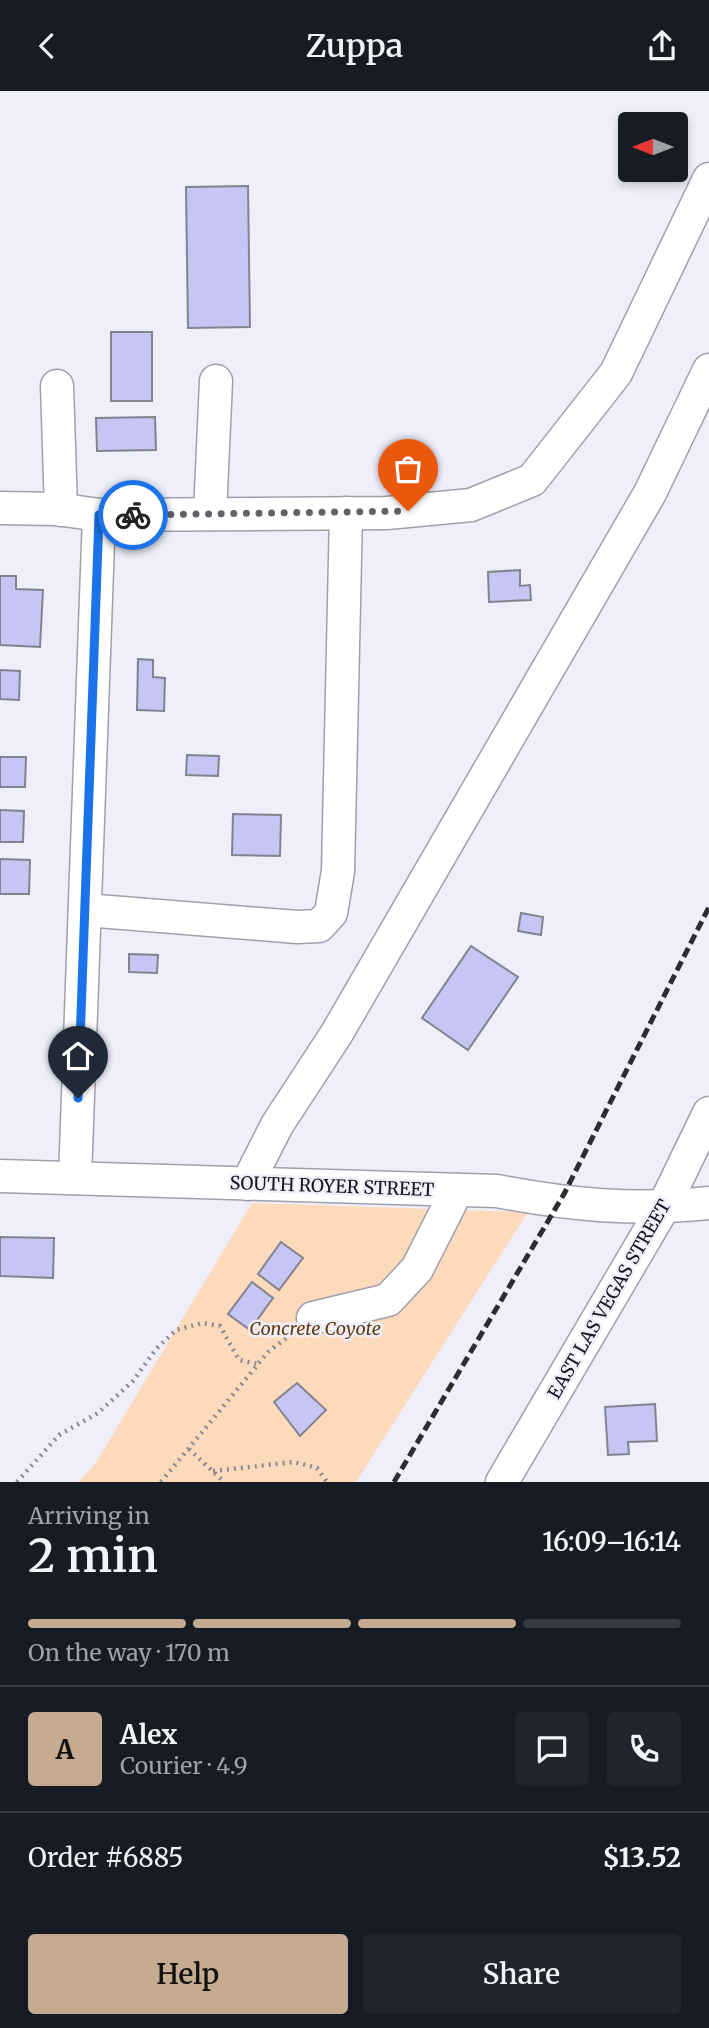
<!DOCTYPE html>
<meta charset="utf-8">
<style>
body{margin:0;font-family:Merriweather,serif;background:#20242c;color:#f1f3f6;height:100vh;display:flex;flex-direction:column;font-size:26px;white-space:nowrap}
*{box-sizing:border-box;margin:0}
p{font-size:23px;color:#9ea1a6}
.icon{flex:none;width:38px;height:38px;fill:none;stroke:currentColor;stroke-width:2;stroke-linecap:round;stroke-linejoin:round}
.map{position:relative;height:1391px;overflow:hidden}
.panel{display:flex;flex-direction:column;background:#171b24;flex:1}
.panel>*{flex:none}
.needle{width:46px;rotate:270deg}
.controls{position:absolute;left:618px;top:21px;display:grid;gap:14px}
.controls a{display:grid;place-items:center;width:70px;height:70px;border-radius:7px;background:#171b24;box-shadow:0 4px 10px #0003;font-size:35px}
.pin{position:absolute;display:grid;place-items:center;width:60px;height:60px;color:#fff;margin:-72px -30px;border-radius:50% 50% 50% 0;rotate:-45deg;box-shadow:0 0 7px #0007}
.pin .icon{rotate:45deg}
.courier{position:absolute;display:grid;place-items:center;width:70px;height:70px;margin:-35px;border:5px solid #1a73e8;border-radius:50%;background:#fff;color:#222;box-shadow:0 2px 9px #0007}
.overview em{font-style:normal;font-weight:600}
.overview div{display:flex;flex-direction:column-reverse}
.overview{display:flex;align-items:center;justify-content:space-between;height:119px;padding:0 28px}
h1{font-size:46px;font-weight:600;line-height:52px}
.bar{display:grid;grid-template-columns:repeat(4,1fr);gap:10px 7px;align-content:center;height:84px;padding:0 28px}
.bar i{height:9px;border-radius:5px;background:#363941}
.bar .on{background:#c5ab90}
.bar p{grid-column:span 4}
.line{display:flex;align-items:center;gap:18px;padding:0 28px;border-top:2px solid #363941}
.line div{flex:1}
.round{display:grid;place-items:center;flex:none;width:74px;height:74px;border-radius:7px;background:#20242c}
.cta{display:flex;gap:14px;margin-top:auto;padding:14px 28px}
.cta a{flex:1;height:80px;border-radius:7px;background:#c5ab90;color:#111;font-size:28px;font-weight:600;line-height:80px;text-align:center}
.cta a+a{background:#20242c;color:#f1f3f6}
header{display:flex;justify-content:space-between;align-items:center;height:91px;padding:0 28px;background:#171b24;font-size:32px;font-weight:600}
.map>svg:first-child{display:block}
.park{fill:#fedabc}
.building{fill:#c7c5f3;stroke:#83838e;stroke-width:2}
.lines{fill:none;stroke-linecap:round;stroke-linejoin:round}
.minor-casing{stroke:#a0a0ac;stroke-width:35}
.path{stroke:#8a8a92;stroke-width:4.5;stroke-dasharray:2 5;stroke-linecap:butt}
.minor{stroke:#fff;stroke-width:32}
.rail{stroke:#2d2d31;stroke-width:5;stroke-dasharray:10 5;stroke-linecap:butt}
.done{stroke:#626269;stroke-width:7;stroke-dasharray:0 12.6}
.route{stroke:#1a73e8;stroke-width:9}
.labels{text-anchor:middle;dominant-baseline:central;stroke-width:5;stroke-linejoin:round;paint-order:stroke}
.street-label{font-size:18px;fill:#16161a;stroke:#efeffc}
.park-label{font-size:18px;font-style:italic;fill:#643a0d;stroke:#efeffc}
</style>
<header><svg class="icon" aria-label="back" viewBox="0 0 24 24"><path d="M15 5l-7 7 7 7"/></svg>Zuppa<svg class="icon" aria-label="share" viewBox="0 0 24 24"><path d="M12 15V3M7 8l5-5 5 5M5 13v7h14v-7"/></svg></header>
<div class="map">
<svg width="709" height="1391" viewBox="0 0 709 1391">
<rect width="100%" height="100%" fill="#efeffc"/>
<polygon class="park" points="252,1112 528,1121 356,1391 78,1391 95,1373"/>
<g class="building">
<polygon points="248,95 250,236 188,237 186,96"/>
<rect x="111" y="241" width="41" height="69"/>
<polygon points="155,326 156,359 97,360 96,327"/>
<polygon points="520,479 520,495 530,494 531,509 489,511 488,481"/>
<polygon points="0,485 16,485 16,498 43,499 40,556 0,554"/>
<polygon points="138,568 153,569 153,586 165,587 164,620 137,619"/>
<polygon points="0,579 20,580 19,609 0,608"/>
<polygon points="187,664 219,665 218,685 186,684"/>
<polygon points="0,666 26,666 25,696 0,696"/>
<polygon points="0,719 24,720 23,751 0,751"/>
<polygon points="233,723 281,724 280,765 232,764"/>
<polygon points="0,768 30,769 29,803 0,803"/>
<polygon points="521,822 543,826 541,844 518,840"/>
<polygon points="471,855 518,886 468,959 422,927"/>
<polygon points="129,863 158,864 157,882 129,881"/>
<polygon points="0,1146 54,1147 53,1187 0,1185"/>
<polygon points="281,1151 303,1167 279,1199 258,1183"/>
<polygon points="252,1191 273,1207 250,1239 228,1223"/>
<polygon points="297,1292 326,1319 300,1345 274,1311"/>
<polygon points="655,1313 657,1350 628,1351 629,1363 608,1364 605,1316"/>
</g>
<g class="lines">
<g class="minor-casing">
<g id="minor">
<polyline points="57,295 61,419"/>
<polyline points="0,417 57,418 99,424 387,422 471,414 532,389 616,282 709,88"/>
<polyline points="210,423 216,290"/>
<polyline points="85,819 297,836 319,835 331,822 338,780 346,422"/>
<path d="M0,1085L497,1100C569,1114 636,1120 709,1112"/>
<polyline points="75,1087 99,424"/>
<polyline points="247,1093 277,1034 337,942 650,402 709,279"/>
<polyline points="313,1227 388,1209 417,1178 457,1099"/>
<polyline points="502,1391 663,1117 709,1022"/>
</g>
</g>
<g class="path">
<polyline points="189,1358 224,1391"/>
<polyline points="213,1380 294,1371 317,1377 327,1391"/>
<polyline points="17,1391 59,1344 98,1322 133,1290 156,1258 176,1239 202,1232 220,1235 239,1269 258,1273"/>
<polyline points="161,1391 268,1261 293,1242"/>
</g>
<use href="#minor" class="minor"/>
<polyline class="rail" points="394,1391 564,1103 709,816"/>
</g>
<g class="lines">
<polyline class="done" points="133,424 408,420"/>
<polyline class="route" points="78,1007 99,424 133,424"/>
</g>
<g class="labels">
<g class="street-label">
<text transform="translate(332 1095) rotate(2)">SOUTH ROYER STREET</text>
<text transform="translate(609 1208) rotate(-60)">EAST LAS VEGAS STREET</text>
</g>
<g class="park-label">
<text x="315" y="1237">Concrete Coyote</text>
</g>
</g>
</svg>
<div class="controls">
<a><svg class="needle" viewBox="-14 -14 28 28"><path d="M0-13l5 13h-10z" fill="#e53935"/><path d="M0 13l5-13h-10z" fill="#9ea1a6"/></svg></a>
</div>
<div class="pin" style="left:408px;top:420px;background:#ea580c"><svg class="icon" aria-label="bag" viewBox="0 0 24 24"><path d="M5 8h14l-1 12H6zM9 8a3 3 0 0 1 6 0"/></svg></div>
<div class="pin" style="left:78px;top:1007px;background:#1f2937"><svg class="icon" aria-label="home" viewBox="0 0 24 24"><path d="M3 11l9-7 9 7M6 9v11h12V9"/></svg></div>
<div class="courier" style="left:133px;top:424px"><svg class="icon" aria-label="bike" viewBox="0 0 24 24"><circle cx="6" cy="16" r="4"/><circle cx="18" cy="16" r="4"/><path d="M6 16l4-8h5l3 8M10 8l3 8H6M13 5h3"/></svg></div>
</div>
<section class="panel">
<div class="overview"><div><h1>2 min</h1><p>Arriving in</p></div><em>16:09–16:14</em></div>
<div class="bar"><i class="on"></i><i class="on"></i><i class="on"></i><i></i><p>On the way · 170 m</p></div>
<div class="line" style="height:126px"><b class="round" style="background:#c5ab90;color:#111">A</b><div><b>Alex</b><p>Courier · 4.9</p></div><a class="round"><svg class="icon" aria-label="chat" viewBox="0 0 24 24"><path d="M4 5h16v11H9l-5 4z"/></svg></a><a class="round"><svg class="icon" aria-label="phone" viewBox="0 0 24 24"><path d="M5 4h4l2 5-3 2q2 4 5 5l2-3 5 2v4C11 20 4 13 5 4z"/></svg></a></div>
<div class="line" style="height:91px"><div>Order #6885</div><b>$13.52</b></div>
<div class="cta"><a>Help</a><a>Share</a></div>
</section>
